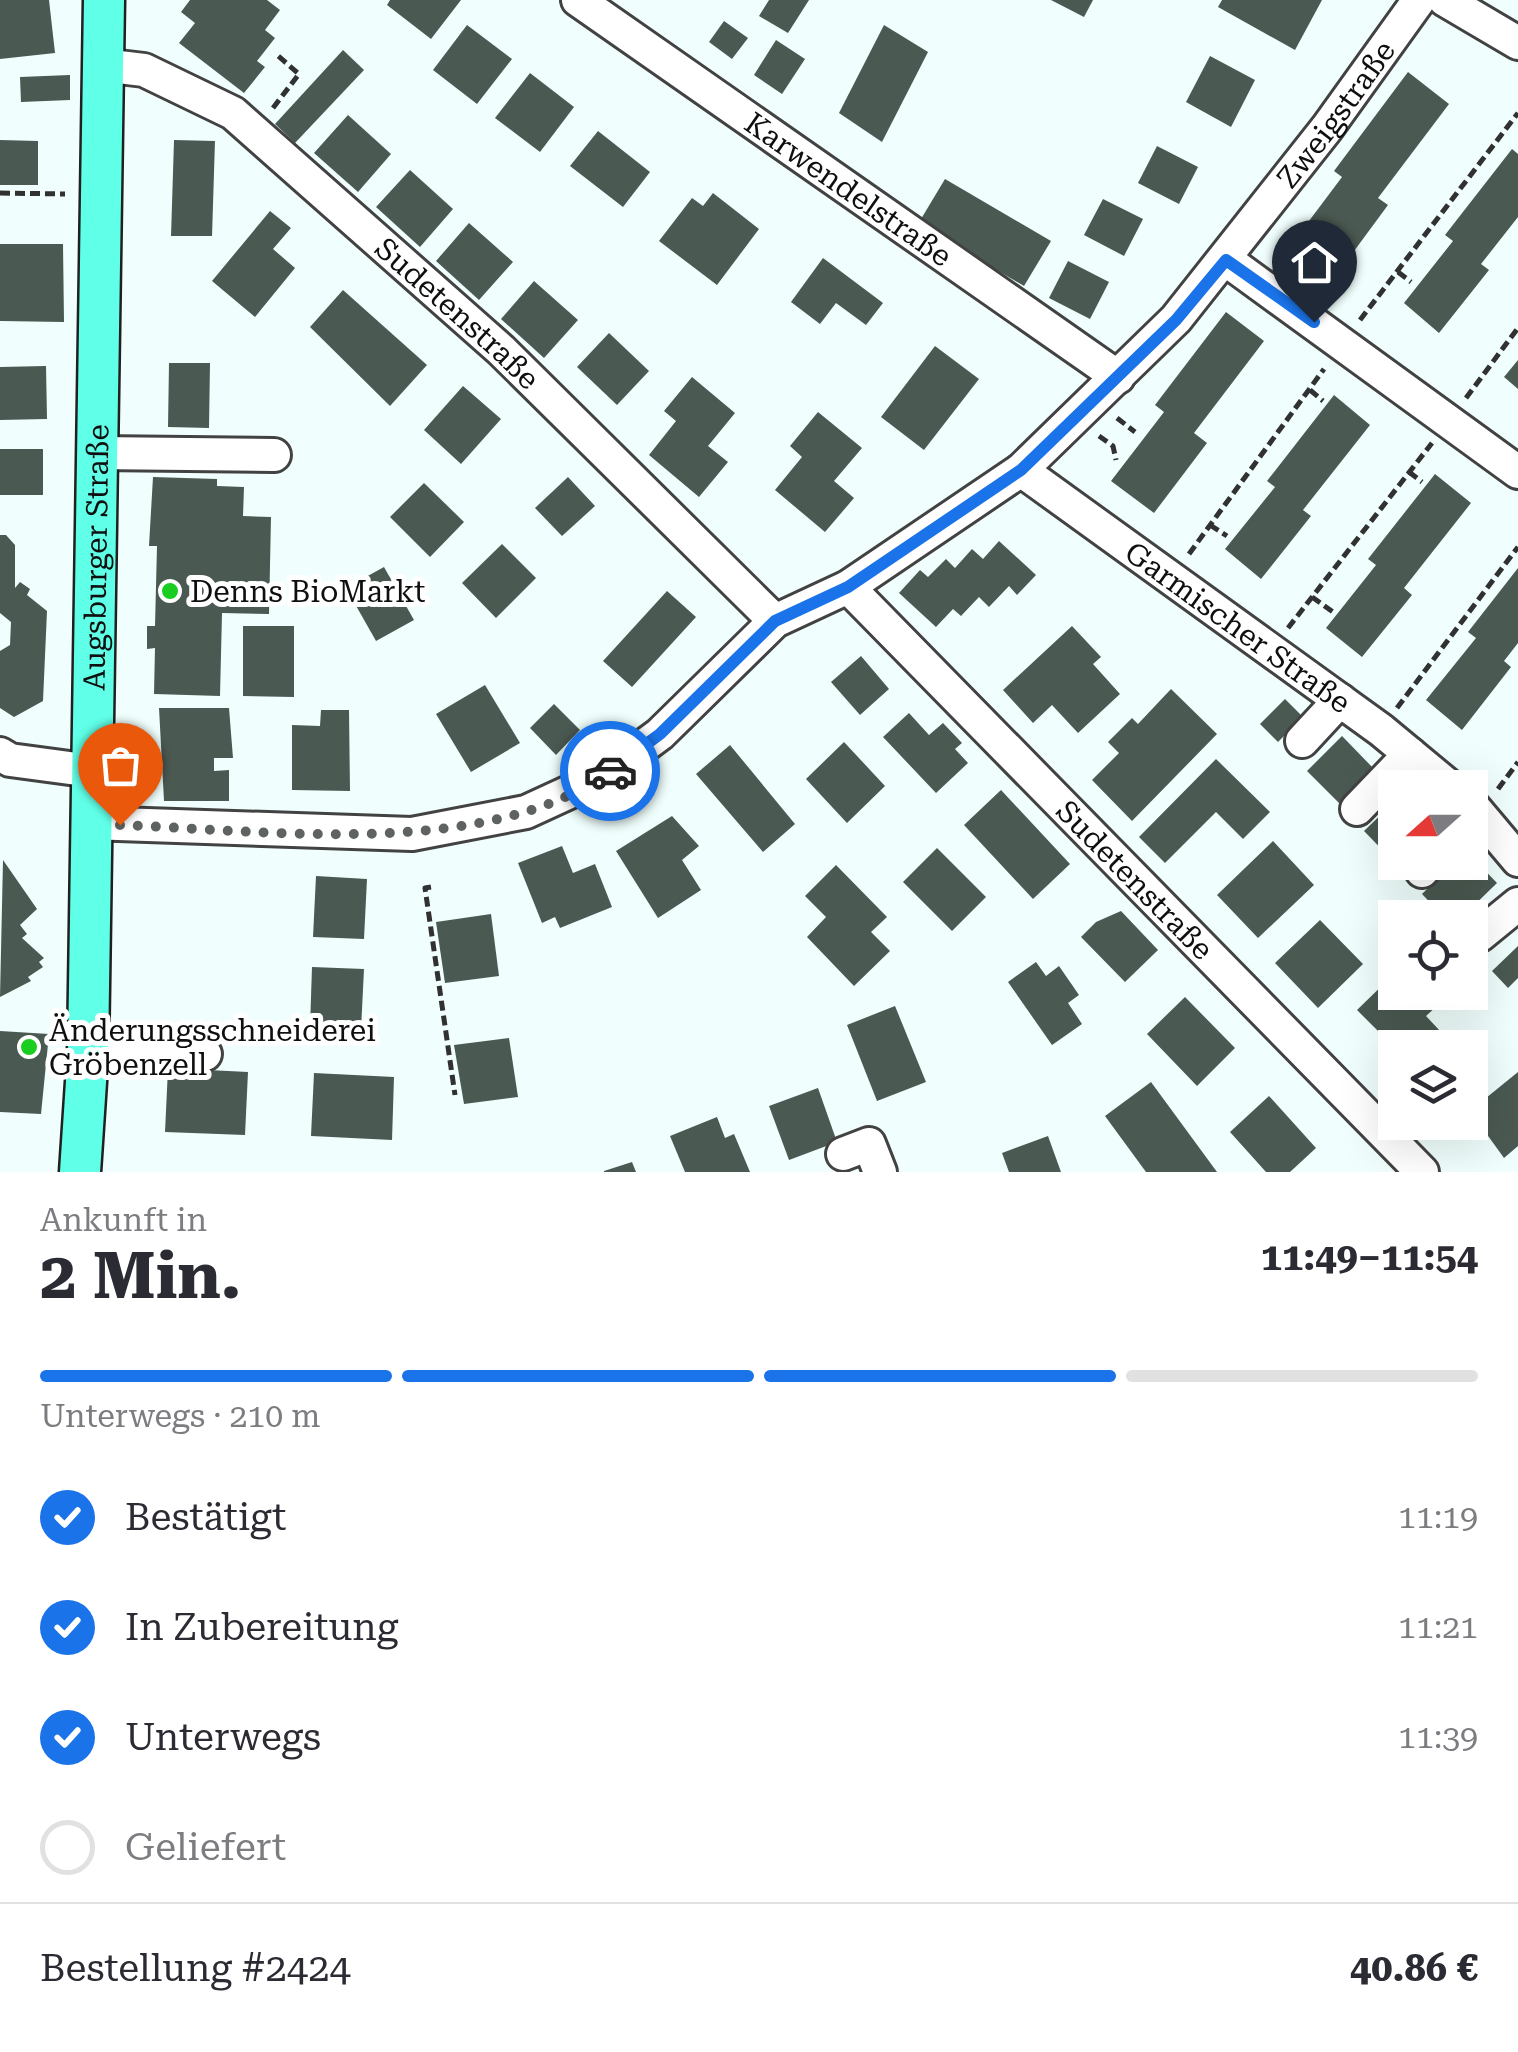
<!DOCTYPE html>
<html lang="de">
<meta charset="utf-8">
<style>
body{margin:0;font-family:"Roboto Serif",serif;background:#f2f2f3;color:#2b2b33;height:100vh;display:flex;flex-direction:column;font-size:38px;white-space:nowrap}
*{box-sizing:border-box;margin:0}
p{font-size:32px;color:#7c7c81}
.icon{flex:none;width:55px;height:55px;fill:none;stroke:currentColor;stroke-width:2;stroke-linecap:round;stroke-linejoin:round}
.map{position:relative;height:1172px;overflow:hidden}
.drawer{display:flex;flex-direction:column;background:#fff;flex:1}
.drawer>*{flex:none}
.needle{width:65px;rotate:249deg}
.fabs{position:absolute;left:1378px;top:770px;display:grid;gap:20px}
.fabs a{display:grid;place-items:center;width:110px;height:110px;border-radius:0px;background:#fff;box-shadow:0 10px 40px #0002;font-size:50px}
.pin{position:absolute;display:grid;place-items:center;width:85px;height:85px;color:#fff;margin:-102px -42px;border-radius:50% 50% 50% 0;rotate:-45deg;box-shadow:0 0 10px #0007}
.pin .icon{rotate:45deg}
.courier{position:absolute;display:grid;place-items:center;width:100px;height:100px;margin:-50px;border:8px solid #1a73e8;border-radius:50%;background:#fff;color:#222;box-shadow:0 2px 12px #0007}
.head em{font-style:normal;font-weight:700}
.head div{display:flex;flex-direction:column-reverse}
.head{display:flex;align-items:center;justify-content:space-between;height:170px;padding:0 40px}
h1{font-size:65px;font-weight:700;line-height:75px}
.bar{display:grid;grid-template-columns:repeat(4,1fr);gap:15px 10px;align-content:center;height:120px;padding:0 40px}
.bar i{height:12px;border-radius:8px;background:#e1e1e2}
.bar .current{background:#1a73e8}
.bar p{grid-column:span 4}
.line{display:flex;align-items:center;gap:25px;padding:0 40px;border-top:2px solid #e1e1e2}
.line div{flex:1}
ol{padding:0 40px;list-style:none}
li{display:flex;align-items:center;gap:30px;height:110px}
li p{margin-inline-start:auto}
li .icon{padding:10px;border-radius:50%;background:#1a73e8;color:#fff;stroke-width:4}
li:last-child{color:#7c7c81}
li i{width:55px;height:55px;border:5px solid #e1e1e2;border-radius:50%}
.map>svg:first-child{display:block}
.building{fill:#4a5951}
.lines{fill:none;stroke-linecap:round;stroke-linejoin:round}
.minor-casing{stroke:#424242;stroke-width:38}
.major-casing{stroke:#202020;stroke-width:45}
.path{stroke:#313131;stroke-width:5;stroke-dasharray:10 5;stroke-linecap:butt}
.minor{stroke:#fff;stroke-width:32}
.major{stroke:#60ffe7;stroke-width:40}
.done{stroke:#5e6362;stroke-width:10;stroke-dasharray:0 18}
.route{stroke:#1a73e8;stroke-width:12}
.poi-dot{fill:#19cd21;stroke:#fff;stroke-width:4}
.labels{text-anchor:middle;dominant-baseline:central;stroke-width:10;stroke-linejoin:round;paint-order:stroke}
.street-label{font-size:30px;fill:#0f0f0f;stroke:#fff}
.poi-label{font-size:30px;fill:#0f0f0f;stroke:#fff;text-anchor:start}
</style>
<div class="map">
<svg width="1518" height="1172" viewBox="0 0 1518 1172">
<rect width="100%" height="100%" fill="#f0fffd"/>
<g class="building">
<polygon points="0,0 49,0 55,53 0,59"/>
<polygon points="190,0 267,0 280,10 265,30 275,38 257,61 265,67 244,93 179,43 195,23 181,12"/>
<polygon points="390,0 461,0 431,39 387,5"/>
<polygon points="769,0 809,0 788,33 759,16"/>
<polygon points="1051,0 1093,0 1084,17"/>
<polygon points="1222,0 1322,0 1295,50 1218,7"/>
<polygon points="724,21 748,38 732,59 709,42"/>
<polygon points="467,25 512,59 477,104 433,70"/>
<polygon points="884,25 928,52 882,142 839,113"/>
<polygon points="776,40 805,59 782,94 754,75"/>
<polygon points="343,50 364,70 295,143 275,124"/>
<polygon points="1210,56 1255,80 1231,127 1186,102"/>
<polygon points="1408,72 1449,104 1378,198 1388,205 1343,266 1300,233 1342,177 1334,171"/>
<polygon points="530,73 574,107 540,152 495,118"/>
<polygon points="70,75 70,100 21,102 20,77"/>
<polygon points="348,115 391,154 358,192 314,153"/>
<polygon points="598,131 650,172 623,207 570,166"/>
<polygon points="0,140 38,141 38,185 0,185"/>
<polygon points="174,140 215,141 212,236 171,236"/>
<polygon points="1157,146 1198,167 1179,204 1138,183"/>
<polygon points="1512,149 1518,154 1518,217 1481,264 1489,270 1439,333 1404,303 1453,241 1445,235"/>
<polygon points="410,170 453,209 420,247 376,207"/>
<polygon points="945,179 1051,241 1024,286 918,224"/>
<polygon points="713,193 759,229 717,285 659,241 692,198 703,206"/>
<polygon points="1103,199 1143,219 1124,256 1084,235"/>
<polygon points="270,211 291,228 273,249 295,268 255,317 212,281"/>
<polygon points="469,223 513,262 479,300 436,261"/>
<polygon points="0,244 63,244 64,322 0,321"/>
<polygon points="823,258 883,303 866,325 836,303 820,324 791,302"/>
<polygon points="1068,261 1109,282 1090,319 1049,298"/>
<polygon points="534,281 578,320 544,358 501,319"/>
<polygon points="343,290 427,365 390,406 310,327"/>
<polygon points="1226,312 1264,341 1194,433 1207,443 1154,513 1111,481 1164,412 1155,405"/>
<polygon points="609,333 649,371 617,405 577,367"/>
<polygon points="935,346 979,379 924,450 881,417"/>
<polygon points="1518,360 1518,389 1504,377"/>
<polygon points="169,363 210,363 209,428 168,427"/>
<polygon points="46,366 47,419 0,420 0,367"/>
<polygon points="692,377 735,413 708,446 728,462 699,497 649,455 676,421 664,411"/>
<polygon points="463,386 501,419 461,464 424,430"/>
<polygon points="1334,395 1370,425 1303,510 1311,516 1261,579 1225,549 1275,487 1267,481"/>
<polygon points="818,412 862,448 834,481 854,498 825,532 775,490 802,457 790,446"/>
<rect x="0" y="449" width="43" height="46"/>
<polygon points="1435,474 1471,503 1404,588 1412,595 1362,657 1326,628 1376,565 1368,559"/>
<polygon points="153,477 217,479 217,486 244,487 243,516 271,517 269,614 222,613 220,696 154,694 155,648 147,649 147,626 155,626 157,546 149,546"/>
<polygon points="568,477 595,506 562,536 535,508"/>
<polygon points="424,483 464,522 430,557 390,517"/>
<polygon points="0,535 6,535 15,545 15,588 20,582 30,589 27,595 47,611 43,701 14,717 0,708 0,651 10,645 11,622 0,613"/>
<polygon points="999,541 1036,575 1017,595 1009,586 989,607 979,597 961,616 953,609 936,627 899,593 920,570 928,577 946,559 955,568 972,549 983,559"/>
<polygon points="502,544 536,578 496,618 462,583"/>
<polygon points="384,567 414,620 376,641 346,588"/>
<polygon points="1518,568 1518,643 1504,661 1511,667 1462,730 1426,700 1476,638 1468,632"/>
<polygon points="667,591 696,617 632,687 603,661"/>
<polygon points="243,626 294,626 294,697 243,696"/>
<polygon points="1072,626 1101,657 1093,664 1120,694 1078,733 1052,705 1033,723 1003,690"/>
<polygon points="861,656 889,689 860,715 831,682"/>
<polygon points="485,685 520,743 471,772 436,714"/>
<polygon points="1171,689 1217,734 1132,821 1092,780 1119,753 1108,742 1132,718 1138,724"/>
<polygon points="1285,699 1303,717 1278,742 1260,724"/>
<polygon points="554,704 580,730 556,755 530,728"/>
<polygon points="159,708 229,708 233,758 214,758 214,771 229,770 229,801 164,801"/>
<polygon points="321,710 349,710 350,791 292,790 292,725 320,726"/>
<polygon points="909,713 929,735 943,723 962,743 955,749 968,763 936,793 883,737"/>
<polygon points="1342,736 1374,769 1340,804 1307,771"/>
<polygon points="844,742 885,786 847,823 806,779"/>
<polygon points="730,745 795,824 763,852 696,774"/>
<polygon points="1216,759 1270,812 1243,839 1216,812 1165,863 1139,837"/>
<polygon points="1001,790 1070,864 1033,899 964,825"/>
<polygon points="1395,801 1395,863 1364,831"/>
<polygon points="672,816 699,846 682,860 701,890 658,918 616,851"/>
<polygon points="1273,841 1314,885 1258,938 1217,895"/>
<polygon points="562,846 573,873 595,864 612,907 560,928 555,917 542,923 518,863"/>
<polygon points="937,848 986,897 952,931 903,882"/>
<polygon points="1470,855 1497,883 1461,918 1445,918 1422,894 1454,862 1470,862"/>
<polygon points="3,860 37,909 20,925 27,934 22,938 44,958 39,962 43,967 28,977 31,981 0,997"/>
<polygon points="836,865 887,917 871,932 890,951 854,986 807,937 826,917 805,896"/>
<polygon points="316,876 367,879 364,939 313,937"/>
<polygon points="1121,911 1158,950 1125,982 1081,937 1096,922"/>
<polygon points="491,914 499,976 445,983 436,922"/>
<polygon points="1320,920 1363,964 1318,1008 1275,963"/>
<polygon points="1518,946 1518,978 1508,988 1492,971"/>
<polygon points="1036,962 1046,976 1059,966 1079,995 1068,1003 1082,1024 1052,1045 1008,982"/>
<polygon points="312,967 364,969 361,1030 310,1028"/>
<polygon points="1395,973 1395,992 1425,992 1438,1005 1426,1016 1456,1048 1395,1048 1395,1066 1386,1056 1395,1048 1357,1010"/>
<polygon points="1185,997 1235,1048 1197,1086 1147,1034"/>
<polygon points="895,1006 926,1082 877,1101 847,1025"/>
<polygon points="0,1031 49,1034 41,1114 0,1112"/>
<polygon points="509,1038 518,1097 464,1104 454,1045"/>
<polygon points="168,1068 248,1072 245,1135 165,1132"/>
<polygon points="1518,1072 1518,1146 1504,1158 1470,1111"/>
<polygon points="314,1073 394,1077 392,1140 311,1136"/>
<polygon points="1151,1082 1217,1172 1146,1172 1105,1116"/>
<polygon points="818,1088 837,1142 789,1160 769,1106"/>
<polygon points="1269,1096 1316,1148 1290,1172 1266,1172 1230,1132"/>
<polygon points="717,1117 725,1138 734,1134 750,1172 685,1172 670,1136"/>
<polygon points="1048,1136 1061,1172 1009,1172 1002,1153"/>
<polygon points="632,1162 636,1172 604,1172 604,1171"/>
</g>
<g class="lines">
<g class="minor-casing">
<g id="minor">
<path id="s1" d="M578,0L1118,377"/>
<polyline points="1445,0 1518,43"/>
<path id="s2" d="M102,65L144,70L233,113L501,350L775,621"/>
<polyline points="1225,259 1518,472"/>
<polyline points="96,453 274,455"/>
<path id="s3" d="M1021,470L1381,730L1451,788"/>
<path id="s4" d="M848,587L1422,1172"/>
<polyline points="1302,741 1340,700"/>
<polyline points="0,754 10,760 92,771"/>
<polyline points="1470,803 1518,860"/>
<polyline points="1357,809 1410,754"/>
<path id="s5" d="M89,823L412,834L526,812L602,777L660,734L775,621L848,587L1021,470L1176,319L1327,128L1419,0"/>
<polyline points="1422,871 1430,862"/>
<polyline points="1480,935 1518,904"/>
<polyline points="88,1052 205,1054"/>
<polyline points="843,1154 869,1144 880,1172"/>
</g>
</g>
<g class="major-casing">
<g id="major">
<path id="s6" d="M80,1172L88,1052L104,0"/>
</g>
</g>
<g class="path">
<polyline points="273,108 299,74 277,55"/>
<polyline points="0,193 65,194"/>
<polyline points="1398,272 1411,282"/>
<polyline points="1360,320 1518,113"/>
<polyline points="1310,390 1323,401"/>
<polyline points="1466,398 1518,328"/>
<polyline points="1117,418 1135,432"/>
<polyline points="1099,436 1113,446 1116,460"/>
<polyline points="1409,472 1422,482"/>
<polyline points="1210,525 1227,536"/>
<polyline points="1189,554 1324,369"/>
<polyline points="1312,597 1333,612"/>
<polyline points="1288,628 1432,443"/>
<polyline points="1397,708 1518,547"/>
<polyline points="1498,789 1518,762"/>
<polyline points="431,887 425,888 455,1095"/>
</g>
<use href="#minor" class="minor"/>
<use href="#major" class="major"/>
</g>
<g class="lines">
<path class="done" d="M120,825C264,830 488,861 610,771"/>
<polyline class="route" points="610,771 660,734 775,621 848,587 1021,470 1176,320 1226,260 1314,322"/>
</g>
<g class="poi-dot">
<circle cx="170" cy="591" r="10"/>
<circle cx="29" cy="1047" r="10"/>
</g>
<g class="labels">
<g class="street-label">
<text stroke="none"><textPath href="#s5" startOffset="1522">Zweigstraße</textPath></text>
<text stroke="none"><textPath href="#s1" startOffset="330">Karwendelstraße</textPath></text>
<text stroke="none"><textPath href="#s2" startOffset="442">Sudetenstraße</textPath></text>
<text stroke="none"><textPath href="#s6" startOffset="615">Augsburger Straße</textPath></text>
<text stroke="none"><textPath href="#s3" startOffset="268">Garmischer Straße</textPath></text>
<text stroke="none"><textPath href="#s4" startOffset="410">Sudetenstraße</textPath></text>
</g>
<g class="poi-label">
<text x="190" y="591">Denns BioMarkt</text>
<text x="49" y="1030">Änderungsschneiderei<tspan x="49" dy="34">Gröbenzell</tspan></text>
</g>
</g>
</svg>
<div class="fabs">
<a><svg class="needle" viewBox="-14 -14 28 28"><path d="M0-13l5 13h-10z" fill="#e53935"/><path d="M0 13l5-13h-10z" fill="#7c7c81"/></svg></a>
<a><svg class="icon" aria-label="locate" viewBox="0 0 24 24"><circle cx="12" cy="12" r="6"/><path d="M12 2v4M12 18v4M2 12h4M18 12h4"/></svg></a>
<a><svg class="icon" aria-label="layers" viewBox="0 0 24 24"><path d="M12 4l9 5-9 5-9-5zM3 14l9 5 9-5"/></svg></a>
</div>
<div class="pin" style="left:120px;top:825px;background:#ea580c"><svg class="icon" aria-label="bag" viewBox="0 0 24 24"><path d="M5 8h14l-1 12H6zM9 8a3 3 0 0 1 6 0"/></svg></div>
<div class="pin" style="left:1314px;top:322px;background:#1f2937"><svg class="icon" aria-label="home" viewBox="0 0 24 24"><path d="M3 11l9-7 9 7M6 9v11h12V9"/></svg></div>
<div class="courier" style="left:610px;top:771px"><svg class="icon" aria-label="car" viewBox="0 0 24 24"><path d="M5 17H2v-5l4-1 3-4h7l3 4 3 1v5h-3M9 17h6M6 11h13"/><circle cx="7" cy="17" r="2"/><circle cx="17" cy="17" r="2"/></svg></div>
</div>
<section class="drawer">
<div class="head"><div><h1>2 Min.</h1><p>Ankunft in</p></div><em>11:49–11:54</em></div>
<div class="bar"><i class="current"></i><i class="current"></i><i class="current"></i><i></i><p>Unterwegs · 210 m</p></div>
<ol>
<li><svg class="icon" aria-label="check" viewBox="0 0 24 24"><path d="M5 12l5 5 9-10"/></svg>Bestätigt<p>11:19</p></li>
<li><svg class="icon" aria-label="check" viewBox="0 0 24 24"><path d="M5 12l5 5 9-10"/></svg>In Zubereitung<p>11:21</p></li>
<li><svg class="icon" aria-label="check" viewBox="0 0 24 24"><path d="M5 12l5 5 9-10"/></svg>Unterwegs<p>11:39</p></li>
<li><i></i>Geliefert</li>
</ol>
<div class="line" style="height:130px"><div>Bestellung #2424</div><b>40.86 €</b></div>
</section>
